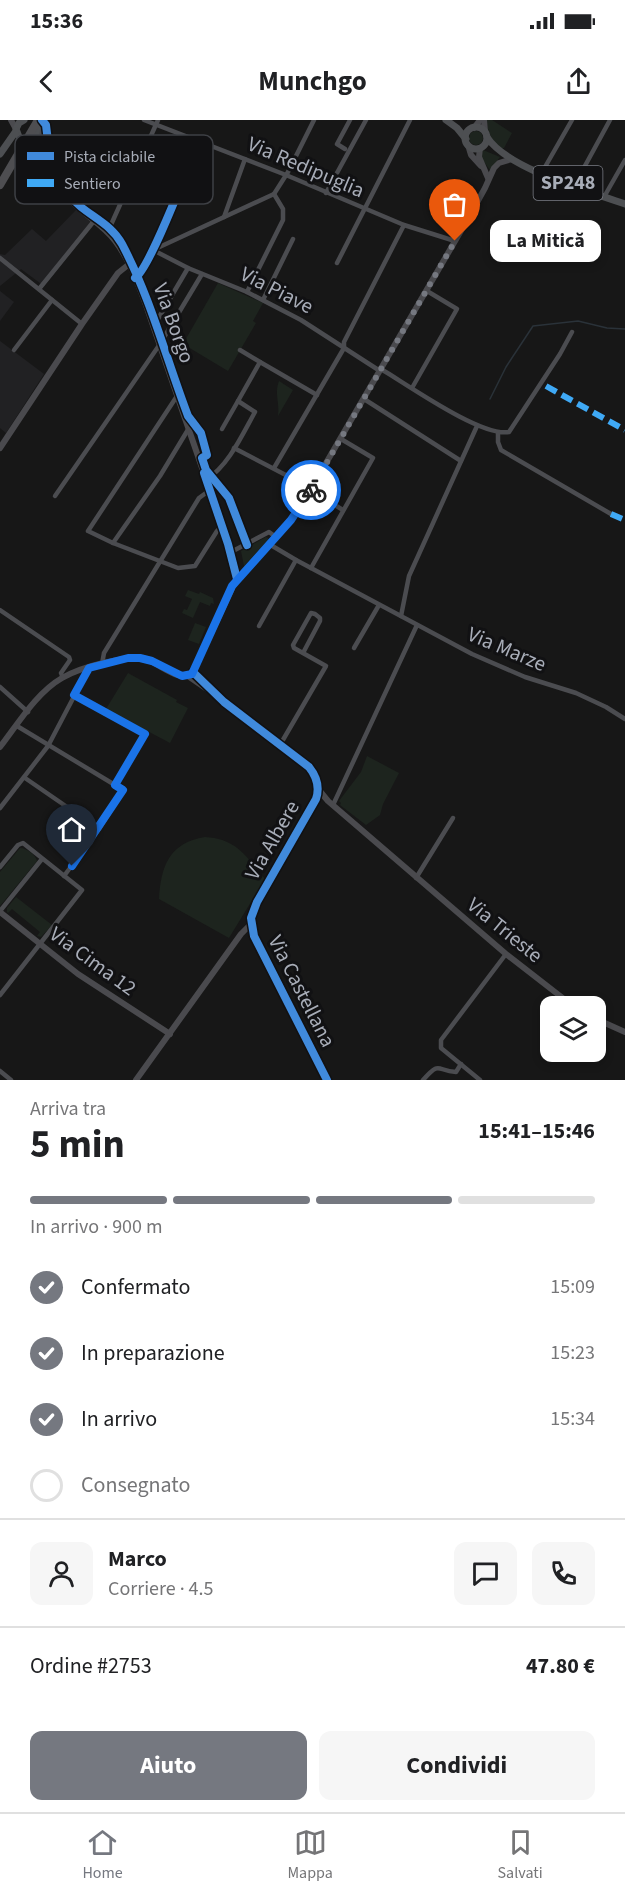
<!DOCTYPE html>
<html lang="it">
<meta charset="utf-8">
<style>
body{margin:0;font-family:"Source Sans 3",sans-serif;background:#f6f6f6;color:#202124;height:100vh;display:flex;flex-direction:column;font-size:22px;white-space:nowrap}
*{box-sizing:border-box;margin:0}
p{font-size:20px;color:#757577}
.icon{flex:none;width:33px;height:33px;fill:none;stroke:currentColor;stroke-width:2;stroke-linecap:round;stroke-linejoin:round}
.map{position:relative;height:960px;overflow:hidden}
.drawer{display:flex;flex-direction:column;background:#fff;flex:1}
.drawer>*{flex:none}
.controls{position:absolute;left:540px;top:876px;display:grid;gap:12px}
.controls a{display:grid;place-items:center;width:66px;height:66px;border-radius:12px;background:#fff;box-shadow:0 3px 9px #0003;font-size:30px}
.pin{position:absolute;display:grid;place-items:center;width:51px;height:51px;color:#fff;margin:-62px -26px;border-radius:50% 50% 50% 0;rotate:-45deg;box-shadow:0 0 6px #0007}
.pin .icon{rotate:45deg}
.courier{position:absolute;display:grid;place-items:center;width:60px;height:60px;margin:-30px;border:4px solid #1a73e8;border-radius:50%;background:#fff;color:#222;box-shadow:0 2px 8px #0007}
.bubble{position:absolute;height:42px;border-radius:12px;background:#fff;box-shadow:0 3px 9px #0003;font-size:20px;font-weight:700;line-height:42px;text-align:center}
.summary em{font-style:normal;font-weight:700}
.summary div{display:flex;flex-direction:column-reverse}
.summary{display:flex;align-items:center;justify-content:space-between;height:102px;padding:0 30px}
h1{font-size:39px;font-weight:700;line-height:45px}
.bar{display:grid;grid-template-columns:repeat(4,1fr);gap:9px 6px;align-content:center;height:72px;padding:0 30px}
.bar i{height:8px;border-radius:4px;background:#e0e0e0}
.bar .selected{background:#757880}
.bar p{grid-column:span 4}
.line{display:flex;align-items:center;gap:15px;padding:0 30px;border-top:2px solid #e0e0e0}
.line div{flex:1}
.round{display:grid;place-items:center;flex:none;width:63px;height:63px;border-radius:12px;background:#f6f6f6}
ol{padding:0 30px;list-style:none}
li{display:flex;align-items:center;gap:18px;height:66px}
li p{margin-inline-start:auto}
li .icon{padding:6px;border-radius:50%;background:#757880;color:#fff;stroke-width:4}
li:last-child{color:#757577}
li i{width:33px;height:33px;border:3px solid #e0e0e0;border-radius:50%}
.primary-button{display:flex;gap:12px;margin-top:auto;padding:12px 30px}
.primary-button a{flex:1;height:69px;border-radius:12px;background:#757880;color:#fff;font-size:24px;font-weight:700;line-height:69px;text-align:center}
.primary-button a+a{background:#f6f6f6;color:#202124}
.status{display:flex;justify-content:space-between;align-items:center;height:42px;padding:0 30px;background:#fff;direction:ltr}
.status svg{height:16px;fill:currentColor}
header{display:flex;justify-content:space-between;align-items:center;height:78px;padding:0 30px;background:#fff;font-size:27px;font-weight:700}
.tab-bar{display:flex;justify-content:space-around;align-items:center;height:84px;border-top:2px solid #e0e0e0;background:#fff;font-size:16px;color:#757577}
.tab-bar a{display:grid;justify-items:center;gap:3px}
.tab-bar .selected{color:#757880}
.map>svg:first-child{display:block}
.built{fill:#212123}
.green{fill:#1d241e}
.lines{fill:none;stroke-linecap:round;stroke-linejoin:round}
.stream{stroke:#2a3239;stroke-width:1.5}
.street{stroke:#4b4c50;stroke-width:4.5}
.secondary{stroke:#4a4a4e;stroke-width:6}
.primary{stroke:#4d4f52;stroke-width:7}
.highway{stroke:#4e4e51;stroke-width:8}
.quiet{stroke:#3fa9f5;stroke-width:6;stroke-dasharray:12 6;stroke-linecap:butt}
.cycleway-casing{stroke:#111113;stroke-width:11}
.cycleway{stroke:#408adc;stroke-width:8}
.done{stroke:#757880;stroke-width:6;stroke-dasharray:0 10.8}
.route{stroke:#1a73e8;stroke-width:8}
.labels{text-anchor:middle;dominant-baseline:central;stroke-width:6;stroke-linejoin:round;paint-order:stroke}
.shield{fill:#111113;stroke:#7b7e86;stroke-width:1.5}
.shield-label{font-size:20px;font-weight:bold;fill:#a8adb8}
.street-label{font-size:21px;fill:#a8adb8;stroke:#111113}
.key{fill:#111113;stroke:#3e4045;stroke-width:1.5}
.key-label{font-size:16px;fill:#a8adb8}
</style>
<div class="status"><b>15:36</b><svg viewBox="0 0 49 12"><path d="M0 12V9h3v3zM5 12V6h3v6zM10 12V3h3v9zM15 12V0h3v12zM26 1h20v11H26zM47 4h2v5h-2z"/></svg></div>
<header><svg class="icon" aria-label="back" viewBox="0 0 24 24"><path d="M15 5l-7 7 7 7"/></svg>Munchgo<svg class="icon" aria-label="share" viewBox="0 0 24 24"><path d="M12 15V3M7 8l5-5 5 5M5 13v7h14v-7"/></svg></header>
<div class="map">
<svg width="625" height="960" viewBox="0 0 625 960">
<rect width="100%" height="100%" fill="#171717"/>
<g class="built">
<polygon points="77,89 94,104 44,166 21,149 0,166 0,134 5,135 32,109 46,121"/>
<polygon points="0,171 14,182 0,201"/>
<polygon points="0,221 44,254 6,313 0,308"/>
</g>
<g class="green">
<path d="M487,0H492L512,13L504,28L501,29C492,20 487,13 487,0Z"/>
<circle cx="476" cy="18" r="7"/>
<polygon points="483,30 500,37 490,50 481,38 482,31"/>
<polygon points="218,163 263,183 253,201 256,203 228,251 183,224"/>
<path d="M279,261L293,270L278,296C280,283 274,273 279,261Z"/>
<polygon points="266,417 268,418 268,420 244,446 241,431"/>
<polygon points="188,470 199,474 200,472 213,478 214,484 211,483 210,486 200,482 193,498 182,493 184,489 187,490 192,479 185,476"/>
<polygon points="195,503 206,507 199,524 188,520"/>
<polygon points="128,553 177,580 176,582 188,588 170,623 106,589"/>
<polygon points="367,636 399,653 383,684 380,695 366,705 340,685 341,683 339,681 361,652"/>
<path d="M205,717C237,719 246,736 265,759L229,818L159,779C161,746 169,723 205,717Z"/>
<path d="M20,728C26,728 36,735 37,741L0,786V752Z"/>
<polygon points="16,777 52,805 41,817 37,816 40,812 12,789 8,793 7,792 7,788"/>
</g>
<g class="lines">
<polyline class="stream" points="490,279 506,247 533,206 578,201 607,208 625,209"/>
<g class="street">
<polyline points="144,0 286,55 404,105 455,121"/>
<polyline points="345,29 337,24 350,0"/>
<polyline points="541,54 572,0"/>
<polyline points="574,66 610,0"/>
<polyline points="326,73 366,0"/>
<polyline points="604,77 625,40"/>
<polyline points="224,97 245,39"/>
<polyline points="106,111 110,107 158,0"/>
<polyline points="153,130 188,148 247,172 301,200 380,251"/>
<polyline points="153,130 274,74 288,52 314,0"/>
<polyline points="0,138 82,204"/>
<polyline points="337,143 410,0"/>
<path d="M135,158C150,149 189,44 199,21"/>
<polyline points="39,169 94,101"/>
<polyline points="247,172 283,100 283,89 274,74"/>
<polyline points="263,180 293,119"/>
<polyline points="152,201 158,199 188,148"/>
<polyline points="14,230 52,180"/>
<polyline points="240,230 260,242"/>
<path d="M381,249C408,265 481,317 509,312L560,234L572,212"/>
<polyline points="412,268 457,189 427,171"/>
<polyline points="177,276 88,411 113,423 178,448 195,446 217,411 222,406"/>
<polyline points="364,279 461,341"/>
<polyline points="222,309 238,281"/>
<polyline points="498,313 498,322 501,330 611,394"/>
<polyline points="234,328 303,364"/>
<polyline points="274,348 344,228 344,222 404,105"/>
<path d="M206,360C229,345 242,315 255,292L238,281L260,242L317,275"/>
<polyline points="208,366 217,365"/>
<polyline points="311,371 343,390"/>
<polyline points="55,376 160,224 202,154"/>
<polyline points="113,423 160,356 189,308"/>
<polyline points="269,424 296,440 472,534 525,557 576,573 606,587 625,599"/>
<polyline points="231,432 269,412 276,417"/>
<polyline points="311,448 373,338 341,319"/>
<polyline points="0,490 69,537 70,540 61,553 63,558"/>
<polyline points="401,496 409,456 477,306"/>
<polyline points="259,506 296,440"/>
<polyline points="354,528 379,485"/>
<polyline points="102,544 104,533 199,378 210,370"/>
<polyline points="0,567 28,592"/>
<polyline points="17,606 115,665"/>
<polyline points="280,625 326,546 294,528 293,525 311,493 315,494 320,498 320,501 303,533"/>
<polyline points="25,658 99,709"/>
<polyline points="333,685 417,505"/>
<polyline points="0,688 48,626 89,548"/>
<polyline points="0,747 18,725 23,723 82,770 0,875"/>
<polyline points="64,756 99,709 123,671 115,665 145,614 74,575"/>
<polyline points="416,758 453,698"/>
<polyline points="0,791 42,739"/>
<polyline points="0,951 11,960"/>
<path d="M423,960C441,940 436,951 456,952L461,944"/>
<polyline points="480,960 441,928 441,920 506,834"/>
</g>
<g class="secondary">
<polyline points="11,0 16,9"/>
<polyline points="484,0 485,11"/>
<path d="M36,6C50,22 47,48 59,66C71,86 90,95 106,111C125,128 137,161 146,185L222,406L237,459"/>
<polyline points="474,8 480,0"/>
<polyline points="468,25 471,35 481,46"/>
<polyline points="480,28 479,37 488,58"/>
<polyline points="0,328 82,204 118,153 128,145"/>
<path d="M193,552L224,582L309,647C317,657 320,667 316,679L257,782L251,798L254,816L327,960"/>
<polyline points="188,556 207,569"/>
<path d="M0,627C18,604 36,573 62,558C81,547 127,534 147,540C161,544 180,564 193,552L235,462L291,400L304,381L469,97L485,68L494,48L499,43L512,39"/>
<polyline points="319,670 328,681 506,834 573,886"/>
<polyline points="0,792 78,854 170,914"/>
<polyline points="596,899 625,912"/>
<polyline points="136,960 241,814 251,804"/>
</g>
<g class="primary">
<polyline points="446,0 457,8 466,19"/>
<circle cx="476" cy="18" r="11"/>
<polyline points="19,17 16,9 19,3 24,0"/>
<path d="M487,17C507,49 589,71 625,84"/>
<polyline points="30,20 35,16 37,8"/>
<polyline points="0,34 16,11"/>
</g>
<polyline class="highway" points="0,65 38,0"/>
<g class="quiet">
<polyline points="546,266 625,310"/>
<polyline points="611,394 625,400"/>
</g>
<g class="cycleway-casing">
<g id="cycleway">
<path d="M42,0L46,5C49,35 56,67 81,87C96,99 112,106 122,124C151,179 166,238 188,296L201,313L207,335L202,338L206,350L229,378L247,425"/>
<path d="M135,158C150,149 189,44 199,21"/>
<polyline points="204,353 228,424 237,459"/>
<path d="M193,552L224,582L309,647C317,657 320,667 316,679L257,782L251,798L254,816L327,960"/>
</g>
</g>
<use href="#cycleway" class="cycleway"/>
</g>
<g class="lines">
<polyline class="done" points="311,370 455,121"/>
<polyline class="route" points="72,746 123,670 115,665 145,614 74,575 89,548 128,538 140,538 152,541 182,556 192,554 232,466 291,400 311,370"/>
</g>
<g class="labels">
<rect class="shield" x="533.5" y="46" width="69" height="34" rx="4.5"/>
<g class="shield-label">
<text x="568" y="63">SP248</text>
</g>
<g class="street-label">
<text transform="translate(306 47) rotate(23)">Via Redipuglia</text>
<text transform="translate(277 170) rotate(27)">Via Piave</text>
<text transform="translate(174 203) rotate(70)">Via Borgo</text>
<text transform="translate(507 529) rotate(23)">Via Marze</text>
<text transform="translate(272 720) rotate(-60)">Via Albere</text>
<text transform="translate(505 810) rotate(39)">Via Trieste</text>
<text transform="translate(93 841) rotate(36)">Via Cima 12</text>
<text transform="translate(302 871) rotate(63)">Via Castellana</text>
</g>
</g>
<rect x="15" y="15" width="198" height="69" rx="9" class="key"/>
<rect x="27" y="32" width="27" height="8" fill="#408adc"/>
<rect x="27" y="59" width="27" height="8" fill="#3fa9f5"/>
<g class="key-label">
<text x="64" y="42">Pista ciclabile</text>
<text x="64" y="69">Sentiero</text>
</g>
</svg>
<div class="controls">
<a><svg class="icon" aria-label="layers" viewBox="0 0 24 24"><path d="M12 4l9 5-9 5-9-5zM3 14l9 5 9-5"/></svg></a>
</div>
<div class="pin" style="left:455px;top:121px;background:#ea580c"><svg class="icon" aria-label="bag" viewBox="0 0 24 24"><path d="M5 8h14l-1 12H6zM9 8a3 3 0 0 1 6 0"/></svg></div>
<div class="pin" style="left:72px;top:746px;background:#1f2937"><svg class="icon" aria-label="home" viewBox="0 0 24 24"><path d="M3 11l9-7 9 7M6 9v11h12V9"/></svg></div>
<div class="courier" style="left:311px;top:370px"><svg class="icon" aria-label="bike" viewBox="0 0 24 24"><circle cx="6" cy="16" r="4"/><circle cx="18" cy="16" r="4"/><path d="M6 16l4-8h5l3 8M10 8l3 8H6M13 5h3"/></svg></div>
<div class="bubble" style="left:490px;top:100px;width:111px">La Mitică</div>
</div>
<section class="drawer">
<div class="summary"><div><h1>5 min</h1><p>Arriva tra</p></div><em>15:41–15:46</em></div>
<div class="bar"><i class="selected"></i><i class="selected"></i><i class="selected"></i><i></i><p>In arrivo · 900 m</p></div>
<ol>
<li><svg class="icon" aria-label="check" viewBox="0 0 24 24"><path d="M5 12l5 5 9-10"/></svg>Confermato<p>15:09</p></li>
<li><svg class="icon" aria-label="check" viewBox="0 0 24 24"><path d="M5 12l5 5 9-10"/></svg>In preparazione<p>15:23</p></li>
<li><svg class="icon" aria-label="check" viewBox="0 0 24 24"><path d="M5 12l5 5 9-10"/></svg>In arrivo<p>15:34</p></li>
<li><i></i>Consegnato</li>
</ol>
<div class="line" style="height:108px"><a class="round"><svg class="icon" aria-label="person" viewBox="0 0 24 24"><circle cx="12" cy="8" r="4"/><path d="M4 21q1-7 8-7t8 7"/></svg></a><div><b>Marco</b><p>Corriere · 4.5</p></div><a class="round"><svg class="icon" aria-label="chat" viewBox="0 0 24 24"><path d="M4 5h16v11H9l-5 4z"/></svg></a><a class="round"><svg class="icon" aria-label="phone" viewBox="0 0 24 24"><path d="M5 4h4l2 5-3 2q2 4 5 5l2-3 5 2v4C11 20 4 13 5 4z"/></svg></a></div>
<div class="line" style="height:78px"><div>Ordine #2753</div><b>47.80 €</b></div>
<div class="primary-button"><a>Aiuto</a><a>Condividi</a></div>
</section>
<nav class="tab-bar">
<a class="selected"><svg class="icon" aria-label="home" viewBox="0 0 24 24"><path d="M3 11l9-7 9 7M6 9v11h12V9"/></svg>Home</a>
<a><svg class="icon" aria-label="map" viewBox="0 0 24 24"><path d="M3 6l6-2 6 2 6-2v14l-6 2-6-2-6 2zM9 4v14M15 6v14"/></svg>Mappa</a>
<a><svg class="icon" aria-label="saved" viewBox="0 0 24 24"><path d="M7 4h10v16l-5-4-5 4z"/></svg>Salvati</a>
</nav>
